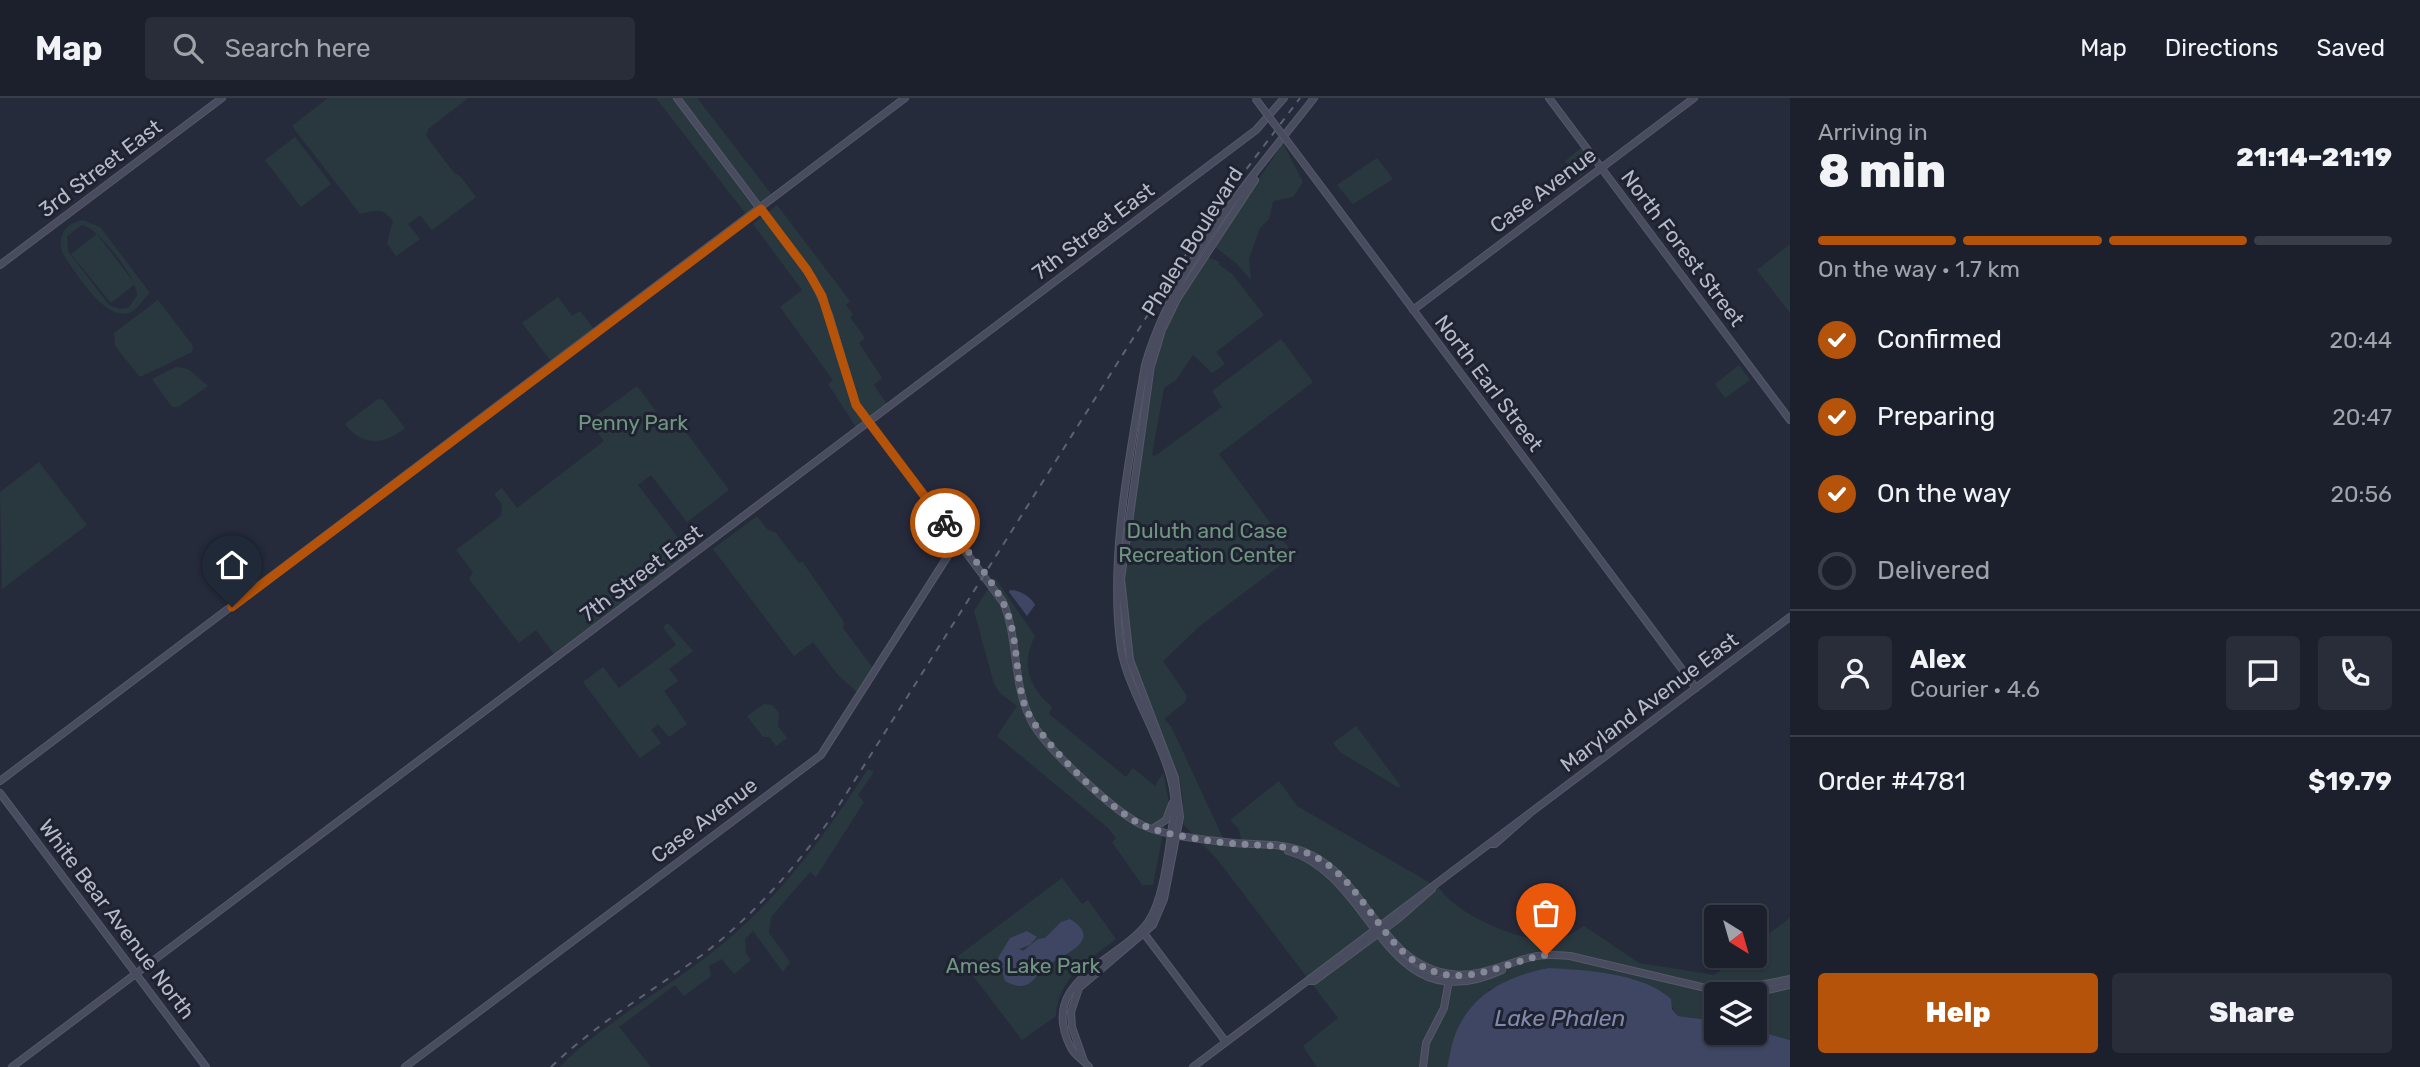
<!DOCTYPE html>
<meta charset="utf-8">
<style>
body{margin:0;font-family:Rubik,sans-serif;background:#292d39;color:#f1f3f6;height:100vh;display:flex;flex-direction:column;font-size:26px;white-space:nowrap}
*{box-sizing:border-box;margin:0}
p{font-size:23px;color:#a0a3aa}
.icon{flex:none;width:38px;height:38px;fill:none;stroke:currentColor;stroke-width:2;stroke-linecap:round;stroke-linejoin:round}
.map{position:relative;flex:1;overflow:hidden}
.panel{display:flex;flex-direction:column;background:#1c202d;width:630px}
.panel>*{flex:none}
.needle{width:46px;rotate:143deg}
.tools{position:absolute;left:1704px;top:807px;display:grid;gap:14px}
.tools a{display:grid;place-items:center;width:63px;height:63px;border-radius:7px;background:#1c202d;box-shadow:0 2px 5px #0004,0 0 0 2px #3a3e49;font-size:35px}
.pin{position:absolute;display:grid;place-items:center;width:60px;height:60px;color:#fff;margin:-72px -30px;border-radius:50% 50% 50% 0;rotate:-45deg;box-shadow:0 0 7px #0007}
.pin .icon{rotate:45deg}
.courier{position:absolute;display:grid;place-items:center;width:70px;height:70px;margin:-35px;border:5px solid #b45309;border-radius:50%;background:#fff;color:#222;box-shadow:0 2px 9px #0007}
.headline em{font-style:normal;font-weight:800}
.headline div{display:flex;flex-direction:column-reverse}
.headline{display:flex;align-items:center;justify-content:space-between;height:119px;padding:0 28px}
h1{font-size:46px;font-weight:800;line-height:52px}
.bar{display:grid;grid-template-columns:repeat(4,1fr);gap:10px 7px;align-content:center;height:84px;padding:0 28px}
.bar i{height:9px;border-radius:5px;background:#3a3e49}
.bar .on{background:#b45309}
.bar p{grid-column:span 4}
.line{display:flex;align-items:center;gap:18px;padding:0 28px;border-top:2px solid #3a3e49}
.line div{flex:1}
.round{display:grid;place-items:center;flex:none;width:74px;height:74px;border-radius:7px;background:#292d39}
ol{padding:0 28px;list-style:none}
li{display:flex;align-items:center;gap:21px;height:77px}
li p{margin-inline-start:auto}
li .icon{padding:7px;border-radius:50%;background:#b45309;color:#fff;stroke-width:4}
li:last-child{color:#a0a3aa}
li i{width:38px;height:38px;border:4px solid #3a3e49;border-radius:50%}
.action{display:flex;gap:14px;margin-top:auto;padding:14px 28px}
.action a{flex:1;height:80px;border-radius:7px;background:#b45309;color:#fff;font-size:28px;font-weight:800;line-height:80px;text-align:center}
.action a+a{background:#292d39;color:#f1f3f6}
header{display:flex;align-items:center;gap:42px;box-sizing:border-box;height:98px;padding:0 35px;background:#1c202d;border-bottom:2px solid #3a3e49}
header strong{font-size:33px}
nav{display:flex;gap:38px;margin-inline-start:auto;font-size:24px}
.search{width:490px;height:63px;background:#292d39;display:flex;align-items:center;gap:18px;box-sizing:border-box;padding:0 24px;border-radius:7px;color:#a0a3aa;font-size:26px}
main{display:flex;flex:1;min-height:0}
.map>svg:first-child{display:block}
.green{fill:#29383e;fill-rule:evenodd}
.water{fill:#3e4663}
.lines{fill:none;stroke-linecap:round;stroke-linejoin:round}
.secondary-casing{stroke:#555967;stroke-width:8}
.secondary{stroke:#494c5f;stroke-width:6}
.rail{stroke:#5d6173;stroke-width:2;stroke-dasharray:7 7;stroke-linecap:butt}
.secondary-bridge-casing{stroke:#555967;stroke-width:8;stroke-linecap:butt}
.secondary-bridge{stroke:#494c5f;stroke-width:6}
.done{stroke:#848796;stroke-width:7;stroke-dasharray:0 12.6}
.route{stroke:#b45309;stroke-width:9}
.labels{text-anchor:middle;dominant-baseline:central;stroke-width:6;stroke-linejoin:round;paint-order:stroke}
.street-label{font-size:21px;fill:#b6b9c7;stroke:#1f2331}
.park-label{font-size:21px;fill:#6f9680;stroke:#1f2331}
.water-label{font-size:23px;font-style:italic;fill:#818aac;stroke:#1f2331}
</style>
<header>
<strong>Map</strong>
<div class="search"><svg class="icon" aria-label="search" viewBox="0 0 24 24"><circle cx="10" cy="10" r="6"/><path d="M15 15l6 6"/></svg>Search here</div>
<nav><a>Map</a><a>Directions</a><a>Saved</a></nav>
</header>
<main>
<div class="map">
<svg width="1790" height="969" viewBox="0 0 1790 969">
<rect width="100%" height="100%" fill="#262b3c"/>
<g class="green">
<path d="M328,0H468L428,31L426,38L454,75L460,78L476,99L432,132L420,117L408,126L420,141L396,158L387,145L393,123C383,109 374,112 360,116L292,28Z"/>
<polygon points="656,0 697,0 772,97 746,116"/>
<polygon points="1572,35 1590,60 1578,74 1582,76 1591,71 1578,80 1565,63 1581,50"/>
<polygon points="295,39 331,86 301,109 265,62"/>
<polygon points="1283,45 1303,84 1293,99 1273,103 1269,121 1260,130 1249,161 1251,182 1237,166 1214,148"/>
<polygon points="1377,60 1393,81 1353,106 1337,87"/>
<polygon points="777,107 850,203 846,207 853,216 850,219 865,240 859,245 882,280 874,287 887,306 856,329 828,286 833,282 780,209 802,192 753,126"/>
<path d="M82,122L100,129L150,195C143,200 139,210 131,214C106,226 75,173 63,156C57,139 64,126 82,122ZM82,127C98,129 139,182 137,198L128,210L119,211L109,207L68,153L67,138Z"/>
<polygon points="97,136 135,186 111,205 71,156"/>
<polygon points="1790,146 1790,215 1757,172"/>
<path d="M1208,159L1220,164L1218,166L1232,176L1264,217L1216,254L1225,266L1212,275L1193,257L1176,282L1164,290L1152,357L1155,358L1222,309L1212,293L1281,241L1313,284L1219,356L1294,457L1201,527L1163,563L1187,598L1185,604L1164,621L1171,628L1223,740L1230,750L1241,741L1239,731L1230,722L1279,683L1297,708L1439,790C1456,816 1522,846 1554,842C1565,841 1575,833 1584,828L1639,865L1714,877L1740,858H1755V846L1790,820V942L1757,933L1755,896H1717V923L1678,918L1664,895L1619,878L1489,891L1451,954L1447,969H1317L1303,948L1338,920L1217,761L1182,725L1183,703L1180,683L1132,561L1124,482L1157,256L1176,209Z"/>
<polygon points="558,199 572,218 580,213 594,231 551,263 522,225"/>
<polygon points="158,202 193,248 192,254 140,279 115,248 114,235"/>
<polygon points="1739,267 1750,282 1725,300 1715,286"/>
<polygon points="176,269 188,271 208,288 178,309 172,309 152,281"/>
<polygon points="637,288 672,335 682,329 729,392 687,424 651,377 638,387 689,454 554,556 536,532 519,545 469,481 473,474 456,452 501,418 502,406 494,396 502,390 517,410 604,343 589,323"/>
<path d="M378,301L383,302L405,330C384,347 363,349 345,326Z"/>
<polygon points="39,364 87,427 2,491 0,394"/>
<polygon points="757,418 767,431 776,435 799,465 802,463 844,524 843,530 872,569 857,594 838,577 813,544 794,558 713,451"/>
<path d="M995,480L1035,538C1020,567 1029,589 1052,609L1049,616L1126,679L1133,670L1155,688L1163,675L1169,704L1153,787H1142L1112,744L1116,740L1108,730L997,638L1017,608L1000,595L994,586L974,513Z"/>
<polygon points="668,525 693,553 669,571 678,583 664,593 687,626 669,639 658,626 651,632 661,645 640,660 583,584 603,569 619,590 676,547 663,529"/>
<polygon points="764,606 772,607 779,615 778,628 787,640 776,648 769,639 763,639 747,618"/>
<polygon points="1356,628 1400,687 1399,690 1340,654 1333,645"/>
<path d="M868,671L874,674L858,697L864,704L816,779L810,774L771,819L769,835L790,864L783,874L753,833L745,841L746,855L751,862L734,876L722,861L709,868L711,878L684,898L675,887L619,929L651,969H559C604,925 659,895 709,857C775,806 823,741 868,671Z"/>
<path d="M1062,780L1082,806L1088,802L1116,841C1089,862 1057,881 1056,918L1022,942L958,858Z"/>
</g>
<g class="water">
<path d="M1010,492C1020,492 1031,499 1035,507L1027,518L1009,494Z"/>
<path d="M1070,821C1105,842 1063,857 1046,868C1038,873 1035,884 1026,887C1019,890 1011,886 1005,883L998,860L1010,840L1027,833L1037,839L1030,847L1019,851L1023,853L1038,841L1045,840L1061,824Z"/>
<path d="M1549,870C1584,872 1644,875 1671,901L1672,911L1678,918L1717,923V934H1755L1756,926L1757,933L1790,942V969H1447C1450,959 1451,947 1455,937C1472,894 1508,878 1549,870Z"/>
</g>
<g class="lines">
<g class="secondary-casing">
<g id="secondary">
<path d="M677,0L813,181L829,217L856,307L1003,504C1019,541 1012,586 1031,622C1044,649 1115,714 1142,727C1166,738 1200,741 1225,744C1253,748 1283,743 1309,756C1368,783 1381,867 1451,876C1477,880 1502,867 1528,860C1542,856 1556,857 1570,858L1727,895L1759,894L1790,887"/>
<polyline points="1549,0 1790,322"/>
<polyline points="1326,95 1696,590"/>
<polyline points="0,167 222,0"/>
<polyline points="1413,212 1694,0"/>
<polyline points="0,683 905,0"/>
<polyline points="0,695 206,969"/>
<polyline points="1155,729 1166,722 1172,706"/>
<polyline points="1490,746 1495,746 1529,716"/>
<path d="M1288,753C1376,777 1383,927 1502,872"/>
<polyline points="1143,834 1226,944"/>
<polyline points="1308,883 1314,883 1399,820 1432,791"/>
<polyline points="1713,889 1749,889 1790,881"/>
<polyline points="1084,963 1072,929 1071,914 1079,890 1153,827 1164,801 1180,719 1175,680 1130,562 1121,481 1151,268 1162,232 1177,201 1255,82"/>
<polyline points="12,969 1256,32 1284,0"/>
<polyline points="405,969 821,657 958,442"/>
<path d="M1089,969C1083,961 1076,959 1071,950C1036,882 1119,864 1148,824C1165,800 1169,745 1174,716C1181,668 1129,600 1121,551C1108,462 1130,356 1145,267C1174,166 1251,81 1314,0"/>
<path d="M1193,969C1392,818 1591,670 1790,519"/>
<polyline points="1423,969 1426,945 1444,910 1449,882"/>
</g>
</g>
<use href="#secondary" class="secondary"/>
<path class="rail" d="M551,969C597,925 651,894 702,857C752,819 794,771 831,720L1205,126L1300,0"/>
<g class="secondary-bridge-casing">
<polyline id="secondary-bridge" points="1255,0 1326,95"/>
</g>
<use href="#secondary-bridge" class="secondary-bridge"/>
</g>
<g class="lines">
<path class="done" d="M945,425C965,451 993,480 1006,511C1018,540 1015,575 1024,605C1034,639 1109,710 1140,726C1163,737 1212,744 1239,746C1268,748 1295,746 1321,762C1375,795 1392,886 1469,877C1496,873 1520,861 1546,857"/>
<polyline class="route" points="232,509 761,111 807,172 822,198 856,307 945,425"/>
</g>
<g class="labels">
<g class="street-label">
<text transform="translate(100 70) rotate(-37)">3rd Street East</text>
<text transform="translate(1543 92) rotate(-37)">Case Avenue</text>
<text transform="translate(1093 133) rotate(-37)">7th Street East</text>
<text transform="translate(1192 143) rotate(-58)">Phalen Boulevard</text>
<text transform="translate(1683 150) rotate(53)">North Forest Street</text>
<text transform="translate(1489 285) rotate(53)">North Earl Street</text>
<text transform="translate(641 475) rotate(-37)">7th Street East</text>
<text transform="translate(1649 604) rotate(-37)">Maryland Avenue East</text>
<text transform="translate(704 722) rotate(-37)">Case Avenue</text>
<text transform="translate(117 821) rotate(53)">White Bear Avenue North</text>
</g>
<g class="park-label">
<text x="633" y="324">Penny Park</text>
<text x="1207" y="432">Duluth and Case<tspan x="1207" dy="24">Recreation Center</tspan></text>
<text x="1023" y="867">Ames Lake Park</text>
</g>
<g class="water-label">
<text x="1560" y="920">Lake Phalen</text>
</g>
</g>
</svg>
<div class="tools">
<a><svg class="needle" viewBox="-14 -14 28 28"><path d="M0-13l5 13h-10z" fill="#e53935"/><path d="M0 13l5-13h-10z" fill="#a0a3aa"/></svg></a>
<a><svg class="icon" aria-label="layers" viewBox="0 0 24 24"><path d="M12 4l9 5-9 5-9-5zM3 14l9 5 9-5"/></svg></a>
</div>
<div class="pin" style="left:1546px;top:857px;background:#ea580c"><svg class="icon" aria-label="bag" viewBox="0 0 24 24"><path d="M5 8h14l-1 12H6zM9 8a3 3 0 0 1 6 0"/></svg></div>
<div class="pin" style="left:232px;top:509px;background:#1f2937"><svg class="icon" aria-label="home" viewBox="0 0 24 24"><path d="M3 11l9-7 9 7M6 9v11h12V9"/></svg></div>
<div class="courier" style="left:945px;top:425px"><svg class="icon" aria-label="bike" viewBox="0 0 24 24"><circle cx="6" cy="16" r="4"/><circle cx="18" cy="16" r="4"/><path d="M6 16l4-8h5l3 8M10 8l3 8H6M13 5h3"/></svg></div>
</div>
<section class="panel">
<div class="headline"><div><h1>8 min</h1><p>Arriving in</p></div><em>21:14–21:19</em></div>
<div class="bar"><i class="on"></i><i class="on"></i><i class="on"></i><i></i><p>On the way · 1.7 km</p></div>
<ol>
<li><svg class="icon" aria-label="check" viewBox="0 0 24 24"><path d="M5 12l5 5 9-10"/></svg>Confirmed<p>20:44</p></li>
<li><svg class="icon" aria-label="check" viewBox="0 0 24 24"><path d="M5 12l5 5 9-10"/></svg>Preparing<p>20:47</p></li>
<li><svg class="icon" aria-label="check" viewBox="0 0 24 24"><path d="M5 12l5 5 9-10"/></svg>On the way<p>20:56</p></li>
<li><i></i>Delivered</li>
</ol>
<div class="line" style="height:126px"><a class="round"><svg class="icon" aria-label="person" viewBox="0 0 24 24"><circle cx="12" cy="8" r="4"/><path d="M4 21q1-7 8-7t8 7"/></svg></a><div><b>Alex</b><p>Courier · 4.6</p></div><a class="round"><svg class="icon" aria-label="chat" viewBox="0 0 24 24"><path d="M4 5h16v11H9l-5 4z"/></svg></a><a class="round"><svg class="icon" aria-label="phone" viewBox="0 0 24 24"><path d="M5 4h4l2 5-3 2q2 4 5 5l2-3 5 2v4C11 20 4 13 5 4z"/></svg></a></div>
<div class="line" style="height:91px"><div>Order #4781</div><b>$19.79</b></div>
<div class="action"><a>Help</a><a>Share</a></div>
</section>
</main>
